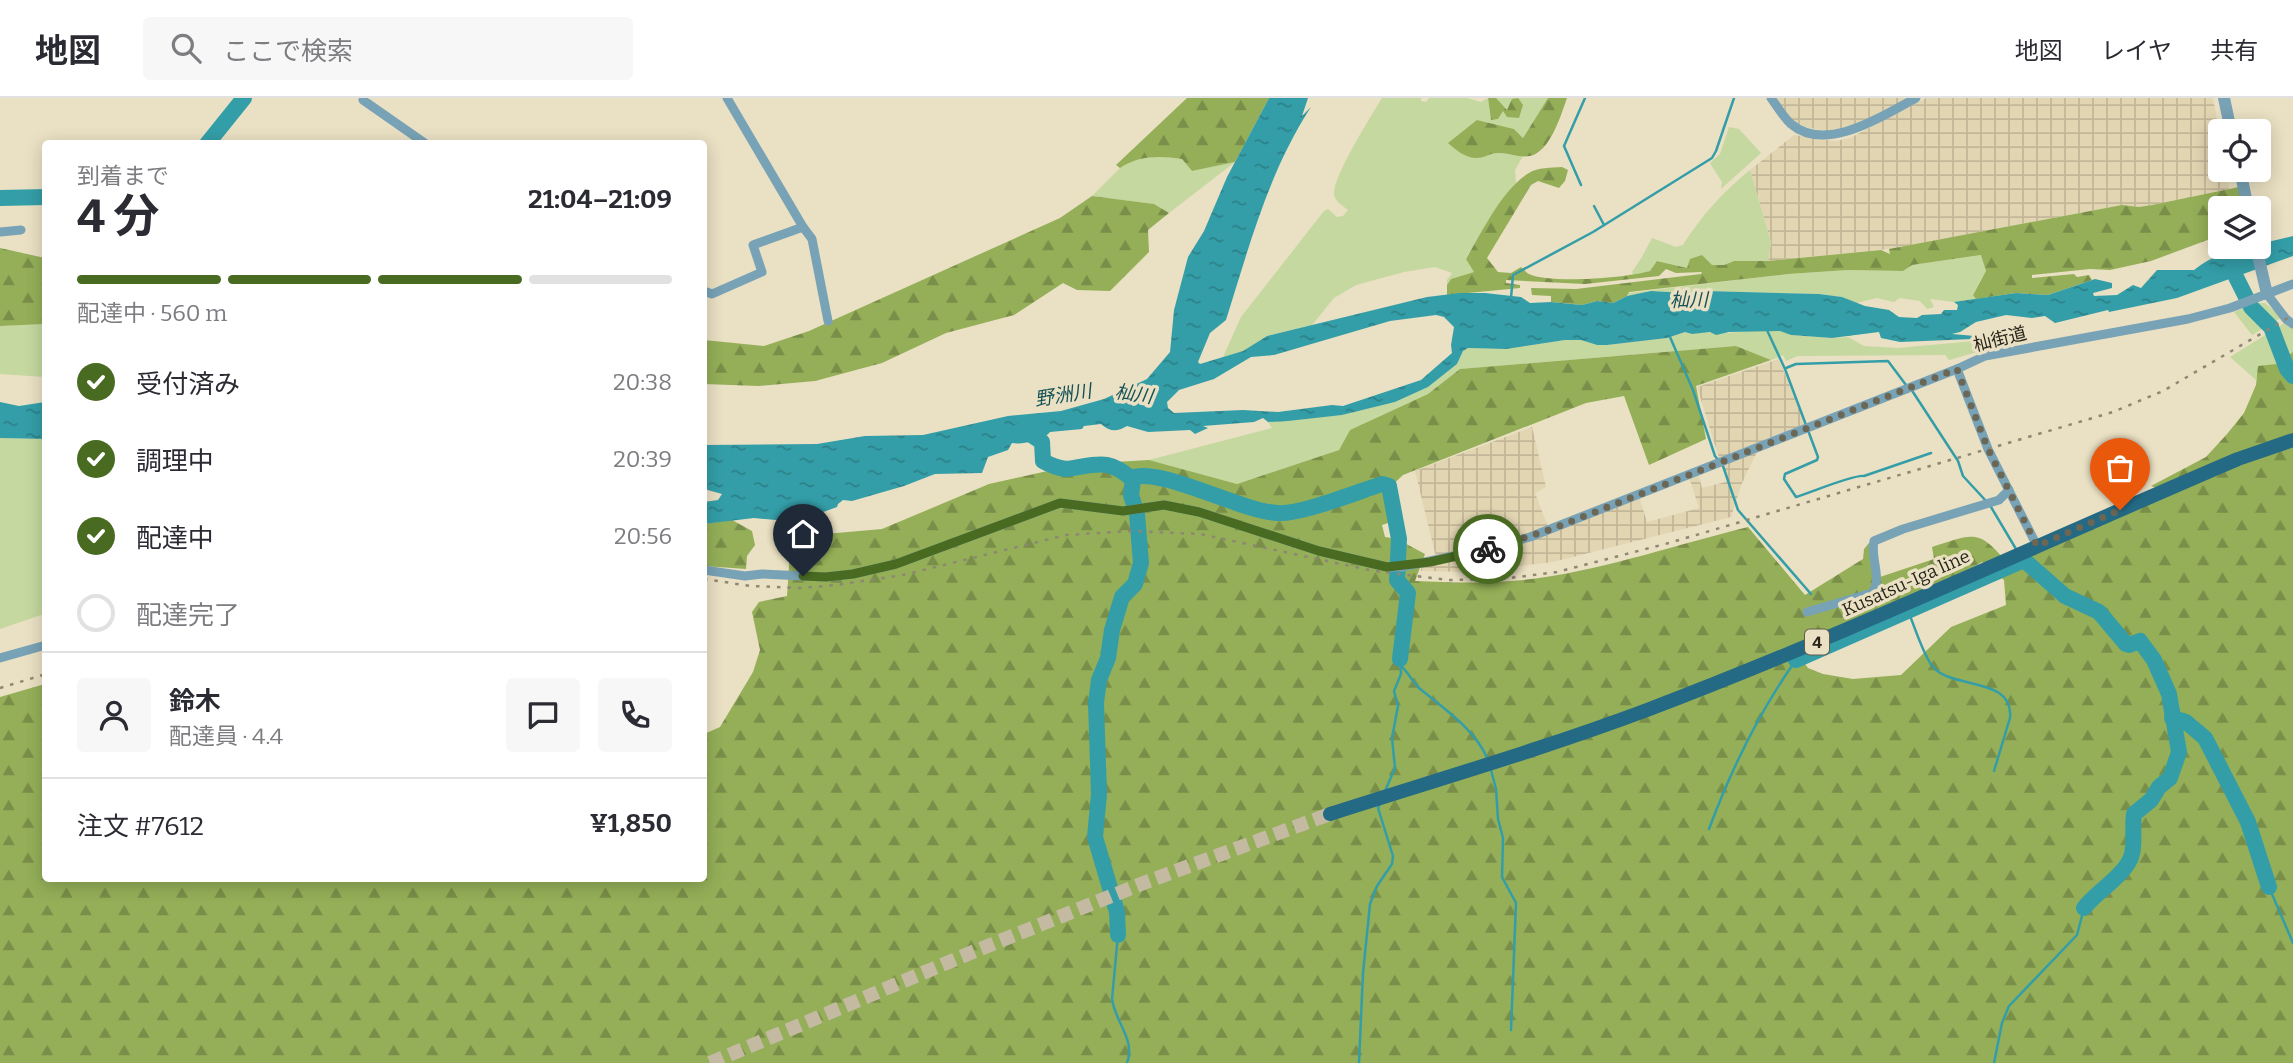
<!DOCTYPE html>
<html lang="ja">
<meta charset="utf-8">
<style>
body{margin:0;font-family:Bitter,"Noto Sans JP",serif;background:#f7f7f7;color:#2b2b33;height:100vh;display:flex;flex-direction:column;font-size:26px;white-space:nowrap}
*{box-sizing:border-box;margin:0}
p{font-size:23px;color:#7c7c81}
.icon{flex:none;width:38px;height:38px;fill:none;stroke:currentColor;stroke-width:2;stroke-linecap:round;stroke-linejoin:round}
.map{position:relative;flex:1;overflow:hidden}
.panel{position:absolute;left:42px;top:42px;width:665px;height:742px;display:flex;flex-direction:column;background:#fff;border-radius:7px;box-shadow:0 4px 18px #0003}
.panel>*{flex:none}
.fabs{position:absolute;left:2208px;top:21px;display:grid;gap:14px}
.fabs a{display:grid;place-items:center;width:63px;height:63px;border-radius:7px;background:#fff;box-shadow:0 4px 18px #0003;font-size:35px}
.pin{position:absolute;display:grid;place-items:center;width:60px;height:60px;color:#fff;margin:-72px -30px;border-radius:50% 50% 50% 0;rotate:-45deg;box-shadow:0 0 7px #0007}
.pin .icon{rotate:45deg}
.courier{position:absolute;display:grid;place-items:center;width:70px;height:70px;margin:-35px;border:5px solid #486a21;border-radius:50%;background:#fff;color:#222;box-shadow:0 2px 9px #0007}
.summary em{font-style:normal;font-weight:700}
.summary div{display:flex;flex-direction:column-reverse}
.summary{display:flex;align-items:center;justify-content:space-between;height:119px;padding:0 35px}
h1{font-size:46px;font-weight:700;line-height:52px}
.bar{display:grid;grid-template-columns:repeat(4,1fr);gap:10px 7px;align-content:center;height:84px;padding:0 35px}
.bar i{height:9px;border-radius:5px;background:#e1e1e2}
.bar .on{background:#486a21}
.bar p{grid-column:span 4}
.line{display:flex;align-items:center;gap:18px;padding:0 35px;border-top:2px solid #e1e1e2}
.line div{flex:1}
.round{display:grid;place-items:center;flex:none;width:74px;height:74px;border-radius:7px;background:#f7f7f7}
ol{padding:0 35px;list-style:none}
li{display:flex;align-items:center;gap:21px;height:77px}
li p{margin-inline-start:auto}
li .icon{padding:7px;border-radius:50%;background:#486a21;color:#fff;stroke-width:4}
li:last-child{color:#7c7c81}
li i{width:38px;height:38px;border:4px solid #e1e1e2;border-radius:50%}
header{display:flex;align-items:center;gap:42px;box-sizing:border-box;height:98px;padding:0 35px;background:#fff;border-bottom:2px solid #e1e1e2}
header strong{font-size:33px}
nav{display:flex;gap:38px;margin-inline-start:auto;font-size:24px}
.search{width:490px;height:63px;background:#f7f7f7;display:flex;align-items:center;gap:18px;box-sizing:border-box;padding:0 24px;border-radius:7px;color:#7c7c81;font-size:26px}
.map>svg:first-child{display:block}
.industrial{fill:url(#industrial-grid)}
.grass{fill:#c4d89f}
.forest{fill:url(#forest-firs);fill-rule:evenodd}
.water{fill:url(#water-ripples);fill-rule:evenodd}
.lines{fill:none;stroke-linecap:round;stroke-linejoin:round}
.stream{stroke:#349ea8;stroke-width:2.5}
.river{stroke:#349ea8;stroke-width:16}
.primary-tunnel{stroke:#c3baa1;stroke-width:14;stroke-dasharray:14 7;stroke-linecap:butt}
.minor{stroke:#78a2b5;stroke-width:9}
.tertiary{stroke:#78a2b5;stroke-width:12}
.primary{stroke:#246a85;stroke-width:14}
.rail{stroke:#8e8773;stroke-width:2.5;stroke-dasharray:3.5 7;stroke-linecap:butt}
.done{stroke:#6c6655;stroke-width:7;stroke-dasharray:0 12.6}
.route{stroke:#486a21;stroke-width:9}
.labels{text-anchor:middle;dominant-baseline:central;stroke-width:7;stroke-linejoin:round;paint-order:stroke}
.shield{fill:#eae0c3;stroke:#625c4d;stroke-width:2}
.shield-label{font-size:16px;font-weight:bold;fill:#28241a}
.street-label{font-size:18px;fill:#28241a;stroke:#eae0c3}
.water-label{font-size:19px;font-style:italic;fill:#155157;stroke:#eae0c3}
</style>
<header>
<strong>地図</strong>
<div class="search"><svg class="icon" aria-label="search" viewBox="0 0 24 24"><circle cx="10" cy="10" r="6"/><path d="M15 15l6 6"/></svg>ここで検索</div>
<nav><a>地図</a><a>レイヤ</a><a>共有</a></nav>
</header>
<div class="map">
<svg width="2293" height="965" viewBox="0 0 2293 965">
<defs>
<pattern id="industrial-grid" width="8" height="8" patternUnits="userSpaceOnUse" patternTransform="scale(1.75)"><rect width="8" height="8" fill="#e2d5b2"/><path d="M0 4h8M4 0v8" fill="none" stroke="#c2b798"/></pattern>
<pattern id="forest-firs" width="22" height="20" patternUnits="userSpaceOnUse" patternTransform="scale(1.75)"><rect width="22" height="20" fill="#94af58"/><path d="M5 1l3.5 6h-7zM16 11l3.5 6h-7z" fill="#798e48"/></pattern>
<pattern id="water-ripples" width="26" height="14" patternUnits="userSpaceOnUse" patternTransform="scale(1.75)"><rect width="26" height="14" fill="#349ea8"/><path d="M2 4q2-2 4 0t4 0M15 11q2-2 4 0t4 0" fill="none" stroke="#2c8188"/></pattern>
</defs>
<rect width="100%" height="100%" fill="#eae0c3"/>
<g class="industrial">
<polygon points="1776,0 1908,0 1847,31 1831,34 1800,28 1788,18"/>
<polygon points="1926,0 2213,0 2221,43 2221,72 2226,72 2229,91 2152,107 2139,109 2122,107 1889,151 1768,163 1771,144 1750,72 1794,37 1836,43 1850,40"/>
<polygon points="1779,261 1805,326 1719,360 1697,289"/>
<polygon points="1532,329 1546,389 1535,395 1548,429 1529,437 1436,459 1415,373"/>
<polygon points="1758,352 1742,385 1731,419 1553,464 1470,474 1421,473 1421,469 1532,442 1639,398 1647,424 1699,410 1689,379 1698,375 1702,390 1729,383 1723,366"/>
</g>
<g class="grass">
<path d="M1382,0H1421V3L1426,4L1429,0H1467L1481,4L1488,0L1491,22L1502,12H1508L1495,2L1496,0H1548L1523,40L1514,31L1477,22L1476,60L1497,55L1523,58L1515,72L1516,85L1498,107L1466,160L1475,174L1451,181L1447,187V182L1452,175L1435,169L1404,174L1356,187L1334,200L1312,227L1267,238L1243,253L1223,259L1241,219L1324,113L1328,111L1337,119L1343,118L1348,112C1342,107 1334,103 1334,95C1334,77 1371,18 1382,0Z"/>
<polygon points="1729,29 1739,31 1761,55 1721,91 1722,84 1710,65 1720,56"/>
<polygon points="1155,58 1182,61 1192,73 1235,64 1169,115 1154,106 1092,98 1120,70 1133,61"/>
<path d="M1750,72L1771,144L1768,163H1734L1724,167L1687,170L1658,163L1650,173L1634,178L1632,174L1642,159L1652,140L1676,149L1683,147C1701,118 1723,94 1750,72Z"/>
<polygon points="1982,157 1986,173 1973,196 1976,201 1954,204 1930,201 1934,209 1927,211 1920,203 1900,200 1894,204 1877,200 1856,205 1841,199 1819,196 1706,193 1685,195 1651,193 1628,198 1628,195 1788,176 1848,172 1902,173 1912,167"/>
<polygon points="2256,205 2265,205 2282,219 2252,237 2234,214"/>
<polygon points="2286,224 2293,230 2293,256 2278,266 2259,270 2256,282 2230,259"/>
<polygon points="45,226 45,279 0,276 0,228"/>
<polygon points="1749,233 1781,233 1791,237 1832,240 1848,239 1864,248 1898,250 1996,241 1998,248 1949,262 1945,257 1798,258 1786,263 1783,257 1771,262 1736,248 1461,271 1428,296 1350,332 1339,352 1237,386 1149,362 1272,330 1268,324 1342,317 1395,304 1428,289 1457,266 1463,253 1468,250 1506,251 1565,242 1581,242 1597,247 1607,247 1667,240 1685,234 1692,236 1699,234 1728,235"/>
<polygon points="0,340 46,341 45,519 41,517 0,531"/>
</g>
<g class="forest">
<path d="M1187,0H1269L1235,64L1192,73L1182,61C1159,58 1140,57 1120,70L1116,67Z"/>
<polygon points="1488,0 1496,0 1507,12 1512,1 1518,0 1523,7 1519,20 1507,19 1503,13 1498,21 1491,22"/>
<path d="M1548,0H1567C1561,17 1550,54 1530,58C1519,60 1509,55 1498,55C1491,55 1484,60 1477,60C1465,60 1456,52 1448,45L1477,22L1514,31L1523,40Z"/>
<path d="M1562,69L1568,72L1565,83L1559,90L1538,83L1531,87L1487,160L1498,174L1511,175L1521,169C1522,170 1527,175 1529,176C1549,186 1627,180 1650,173L1657,163L1687,170L1690,161L1702,157L1712,167H1724L1734,163H1768L1881,152L1890,156L1889,151L2122,107L2139,109L2152,107L2239,89L2243,110H2221V137L2151,163L2110,172L2090,171L2032,177V180L2074,176L2077,179L2089,177L2092,182L2048,197L2016,195L1976,201L1973,197L1986,173L1981,157L1912,167L1903,173L1848,172L1788,176L1629,194L1627,198L1613,205L1597,203L1582,207L1551,204V198L1532,197L1531,190L1576,191L1701,176L1702,174L1676,175L1666,171L1659,178L1585,186L1506,182V185L1520,187V190L1447,197V187L1451,181L1474,174L1466,161C1482,134 1502,91 1529,75C1538,69 1551,70 1562,69Z"/>
<polygon points="1092,98 1154,106 1169,115 1148,132 1149,154 1110,193 1077,192 1063,185 1014,217 946,235 882,265 815,283 759,288 704,286 704,242 764,248 809,233 1060,120"/>
<polygon points="0,150 45,160 45,226 0,228"/>
<path d="M1736,248L1771,262L1696,288L1706,341L1649,367L1624,298L1586,305L1403,377L1385,394L1394,423L1382,427L1385,439L1397,441L1425,456L1415,483C1456,485 1497,486 1539,480C1609,470 1679,446 1748,429L1805,497L1863,461L1864,451L1869,445L1880,479L1934,461L1932,449C1972,437 1978,429 2007,465L2293,345V965H0V599L45,586L46,780H704V636L720,629L753,574L760,552L752,514L759,504L787,498L791,439L882,431L989,386L1079,366L1149,362L1237,386L1339,352L1350,332L1428,296L1460,271ZM1982,464L2004,482L2006,507L1951,529L1901,577L1853,581L1823,576L1808,570L1793,549L1961,476Z"/>
<polygon points="2293,254 2293,337 2156,390 2151,388 2206,359 2227,336 2244,315 2256,287 2258,268 2277,266"/>
<polygon points="732,422 752,433 755,447 747,458 746,471 704,468 704,426"/>
</g>
<g class="water">
<path d="M1269,0H1308L1302,18L1311,9C1269,73 1249,149 1226,222L1210,235L1198,264L1200,266L1243,253L1267,238L1427,199L1460,195H1485L1521,199L1530,205L1551,204L1582,207L1597,203L1613,205L1627,198L1651,193L1685,195L1706,193L1819,196L1842,199L1865,208L1889,212L1899,219L1917,220L1922,217L1941,216L1944,212H1957L1958,207L1954,204L2016,195L2048,197L2095,181L2112,185V190L2093,195L2094,198L2117,197L2133,187L2141,190L2157,172H2194C2212,157 2236,149 2259,149V146L2293,138V158L2177,200L2109,214L2108,212L2055,225L2045,218L2032,220L2006,217L1976,224L1960,234L1952,236L1975,238L1973,241L1900,244L1881,240L1879,234L1832,240L1791,237L1780,233L1729,234L1716,237L1710,234L1692,236L1685,234L1667,240L1607,247H1597L1581,242H1565L1506,251L1468,250L1463,253L1457,266L1428,289L1395,304L1342,317L1288,323L1268,324L1263,320L1254,324L1203,328L1208,330L1195,336L1190,332L1148,334L1127,328C1117,334 1110,334 1101,326L1084,328L1082,331L1050,334C1044,342 1022,347 1012,345L1008,352L988,359L982,375L935,376L904,388L852,403L843,402L838,406L837,409L815,417L776,422L754,420L704,426V404L718,402L722,396L704,391V347L817,346L865,338L923,337L1008,318L1061,313L1104,301L1147,281L1170,254L1174,212L1188,159L1204,133L1227,79ZM1436,217L1444,219L1454,229L1451,247L1452,255L1421,282L1343,308L1332,307L1278,314L1243,312L1174,315L1168,310L1167,304L1179,292L1214,281L1251,259L1274,257L1390,223Z"/>
<polygon points="0,304 19,308 45,304 45,341 0,340"/>
</g>
<g class="lines">
<g class="stream">
<polyline points="1581,87 1564,48 1585,0"/>
<polyline points="1594,108 1604,127"/>
<polyline points="1511,200 1513,177 1593,134 1712,60 1716,53 1734,0"/>
<path d="M1766,230L1785,271L1818,359L1817,362L1785,376L1784,381L1796,399C1810,395 1854,376 1864,378L1931,355"/>
<polyline points="1670,239 1693,292 1715,358 1723,368 1738,412 1811,496"/>
<polyline points="1786,270 1796,266 1888,263 1906,287"/>
<polyline points="1911,291 1958,363 1963,378 1987,404"/>
<polyline points="1991,409 2016,451"/>
<path d="M1908,513C1915,529 1923,557 1933,569C1953,592 2014,578 2010,620L1994,673"/>
<path d="M1401,568C1408,574 1412,583 1419,590C1443,610 1476,632 1488,662"/>
<polyline points="1491,672 1496,691 1498,721 1503,740 1502,779 1516,805 1511,932"/>
<polyline points="1385,693 1395,670 1392,640 1398,608 1394,593 1401,576 1400,561"/>
<path d="M1709,731C1731,672 1759,614 1796,562"/>
<polyline points="2269,789 2293,845"/>
<path d="M1118,837L1112,901C1115,924 1136,942 1127,965"/>
<polyline points="1359,965 1363,875 1370,806 1377,788 1392,766 1393,758 1378,710 1380,705"/>
<polyline points="1994,965 2002,925 2009,908 2077,837 2084,810"/>
</g>
<g class="river">
<polyline points="207,46 244,0"/>
<polyline points="0,100 46,99"/>
<polyline points="2234,175 2251,209 2271,229 2287,271 2293,278"/>
<path d="M1020,333L1030,336L1042,344L1043,363C1050,367 1059,370 1066,371C1097,367 1107,359 1133,382L1131,397L1137,416L1141,465L1135,486L1122,499L1112,532L1108,560L1099,582L1096,605L1099,696L1095,739L1117,814L1118,837"/>
<path d="M1131,380C1159,368 1240,413 1277,415C1300,417 1357,394 1382,386L1389,388L1399,441L1397,482L1408,495L1400,561"/>
<path d="M1796,562L2024,462L2065,498L2099,514L2126,546L2129,547L2140,543L2154,562L2169,596L2179,654L2170,680L2159,689L2151,702L2134,716C2132,729 2135,743 2132,756C2128,775 2096,794 2084,810"/>
<polyline points="2172,620 2186,624 2205,640 2248,724 2269,789"/>
</g>
<polyline class="primary-tunnel" points="710,965 975,853 1146,784 1330,716"/>
<g class="minor">
<polyline points="364,0 363,2 426,46"/>
<polyline points="727,0 803,129 812,141 828,223"/>
<path d="M1771,0C1777,8 1783,19 1791,26C1826,56 1884,17 1916,0"/>
<polyline points="0,134 21,132"/>
<polyline points="704,193 712,196 762,174 753,147 803,129"/>
<polyline points="2267,196 2286,221 2293,226"/>
<polyline points="1957,271 1988,351 2037,448"/>
<polyline points="704,472 745,478 762,476 826,479 853,476 896,466 1060,405 1123,413 1164,407 1199,414 1319,453 1387,469 1402,469 1486,451 1530,439 1957,271 1985,258 2188,221 2230,210 2293,186"/>
<path d="M1807,514L1872,495C1883,482 1870,460 1874,443L1903,431L1999,402L2009,392"/>
<polyline points="0,560 46,547"/>
</g>
<g class="tertiary">
<polyline points="2224,0 2231,33"/>
<polyline points="2240,72 2248,110"/>
<polyline points="2256,149 2267,196"/>
</g>
<path class="primary" d="M1330,716C1436,682 1543,651 1647,612C1847,536 2041,445 2238,361L2293,342"/>
<g class="rail">
<polyline points="704,481 751,488 801,490 836,487 903,477 1066,437 1131,433 1200,436 1374,473 1449,482 1502,481 1557,474 1669,445 2113,314 2163,293 2293,217"/>
<polyline points="0,590 46,576"/>
</g>
</g>
<g class="lines">
<polyline class="done" points="1488,451 1552,431 1957,271 1988,351 2037,448 2120,412"/>
<polyline class="route" points="803,478 826,479 853,476 896,466 1060,405 1123,413 1164,407 1199,414 1319,453 1387,469 1430,464 1488,451"/>
</g>
<g class="labels">
<rect class="shield" x="1805" y="531.5" width="24" height="25" rx="5"/>
<g class="shield-label">
<text x="1817" y="544">4</text>
</g>
<g class="street-label">
<text transform="translate(2000 241) rotate(-14)">杣街道</text>
<text transform="translate(1906 485) rotate(-24)">Kusatsu-Iga line</text>
</g>
<g class="water-label">
<text transform="translate(1689 202) rotate(-1)">杣川</text>
<text transform="translate(1134 296) rotate(8)">杣川</text>
<text transform="translate(1063 297) rotate(-9)">野洲川</text>
</g>
</g>
</svg>
<div class="fabs">
<a><svg class="icon" aria-label="locate" viewBox="0 0 24 24"><circle cx="12" cy="12" r="6"/><path d="M12 2v4M12 18v4M2 12h4M18 12h4"/></svg></a>
<a><svg class="icon" aria-label="layers" viewBox="0 0 24 24"><path d="M12 4l9 5-9 5-9-5zM3 14l9 5 9-5"/></svg></a>
</div>
<div class="pin" style="left:2120px;top:412px;background:#ea580c"><svg class="icon" aria-label="bag" viewBox="0 0 24 24"><path d="M5 8h14l-1 12H6zM9 8a3 3 0 0 1 6 0"/></svg></div>
<div class="pin" style="left:803px;top:478px;background:#1f2937"><svg class="icon" aria-label="home" viewBox="0 0 24 24"><path d="M3 11l9-7 9 7M6 9v11h12V9"/></svg></div>
<div class="courier" style="left:1488px;top:451px"><svg class="icon" aria-label="bike" viewBox="0 0 24 24"><circle cx="6" cy="16" r="4"/><circle cx="18" cy="16" r="4"/><path d="M6 16l4-8h5l3 8M10 8l3 8H6M13 5h3"/></svg></div>
<section class="panel">
<div class="summary"><div><h1>4 分</h1><p>到着まで</p></div><em>21:04–21:09</em></div>
<div class="bar"><i class="on"></i><i class="on"></i><i class="on"></i><i></i><p>配達中 · 560 m</p></div>
<ol>
<li><svg class="icon" aria-label="check" viewBox="0 0 24 24"><path d="M5 12l5 5 9-10"/></svg>受付済み<p>20:38</p></li>
<li><svg class="icon" aria-label="check" viewBox="0 0 24 24"><path d="M5 12l5 5 9-10"/></svg>調理中<p>20:39</p></li>
<li><svg class="icon" aria-label="check" viewBox="0 0 24 24"><path d="M5 12l5 5 9-10"/></svg>配達中<p>20:56</p></li>
<li><i></i>配達完了</li>
</ol>
<div class="line" style="height:126px"><a class="round"><svg class="icon" aria-label="person" viewBox="0 0 24 24"><circle cx="12" cy="8" r="4"/><path d="M4 21q1-7 8-7t8 7"/></svg></a><div><b>鈴木</b><p>配達員 · 4.4</p></div><a class="round"><svg class="icon" aria-label="chat" viewBox="0 0 24 24"><path d="M4 5h16v11H9l-5 4z"/></svg></a><a class="round"><svg class="icon" aria-label="phone" viewBox="0 0 24 24"><path d="M5 4h4l2 5-3 2q2 4 5 5l2-3 5 2v4C11 20 4 13 5 4z"/></svg></a></div>
<div class="line" style="height:91px"><div>注文 #7612</div><b>¥1,850</b></div>
</section>
</div>
